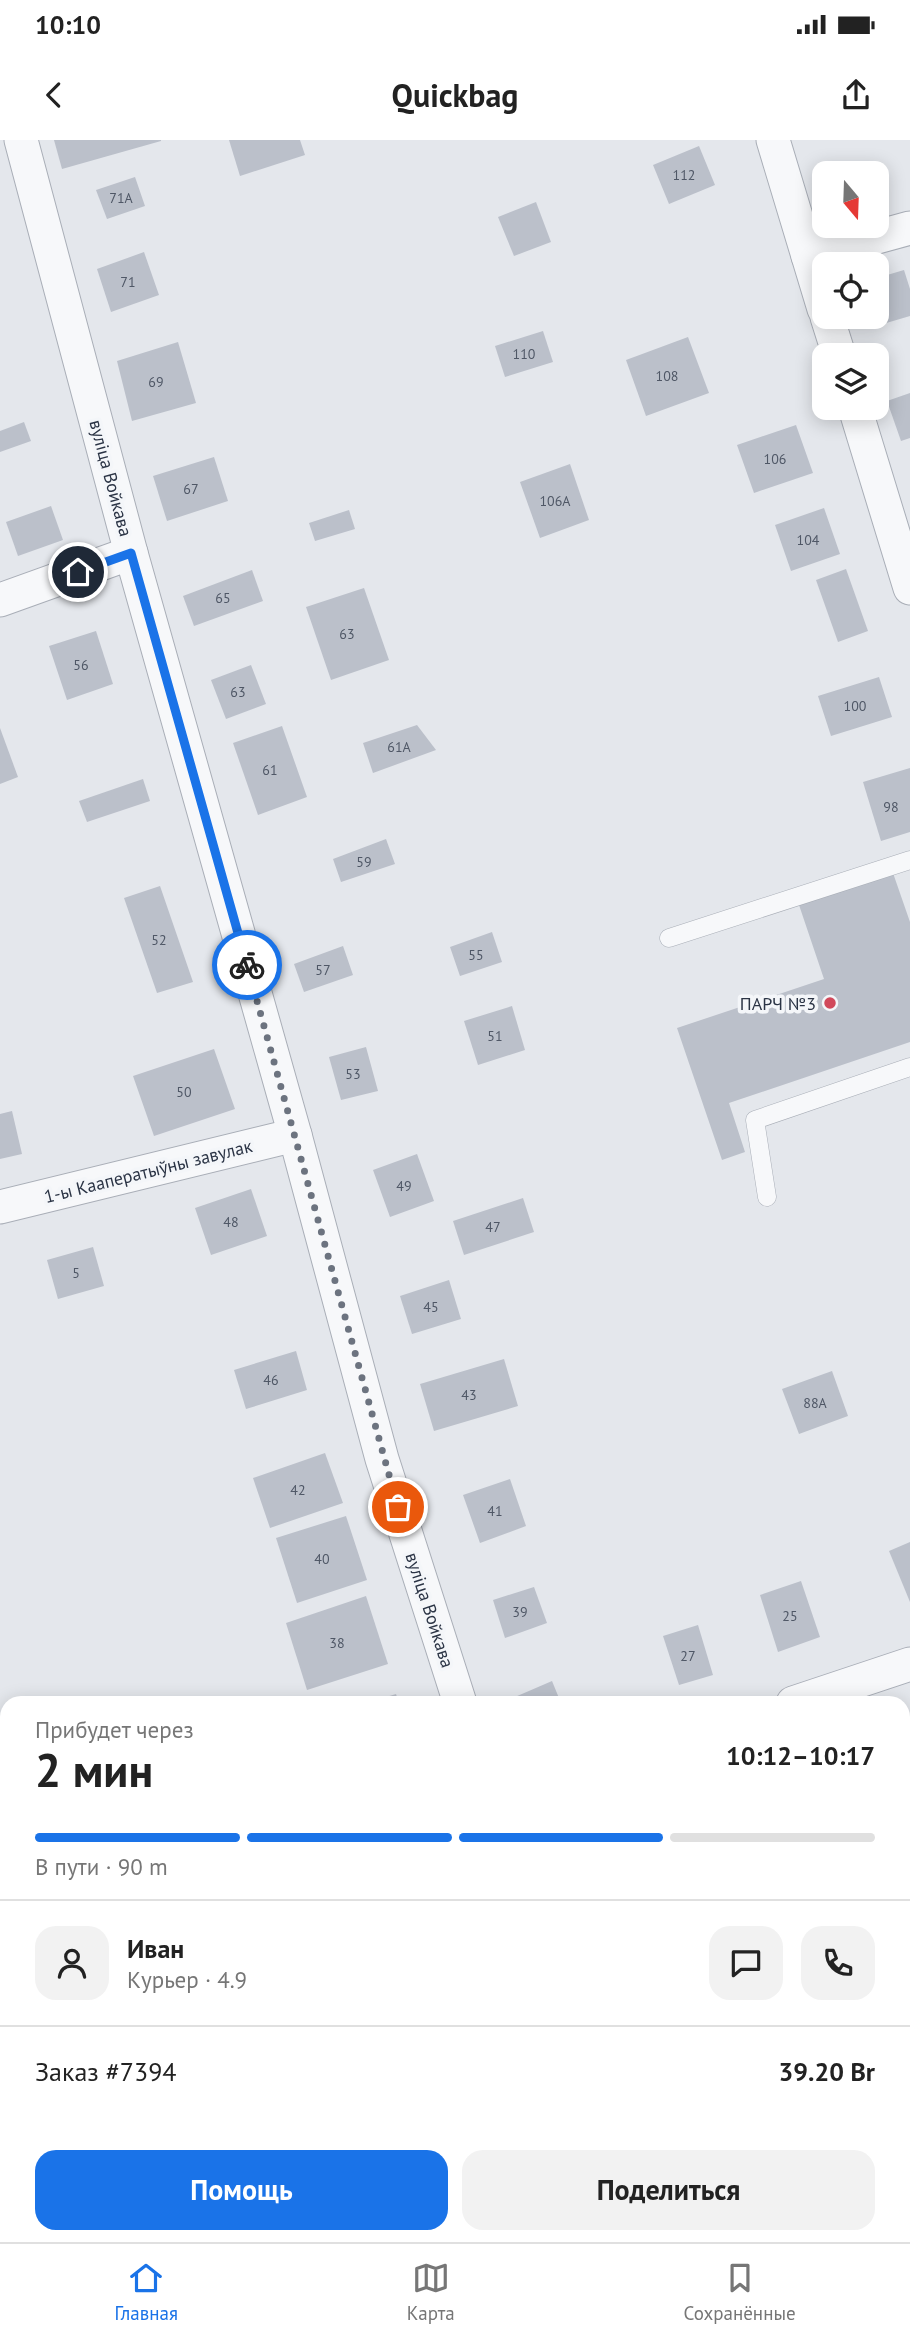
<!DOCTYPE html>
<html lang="ru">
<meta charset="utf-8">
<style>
body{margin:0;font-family:"PT Sans",sans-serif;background:#f2f2f2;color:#222;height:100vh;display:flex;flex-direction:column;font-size:26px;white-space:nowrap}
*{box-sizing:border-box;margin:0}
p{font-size:23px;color:#767676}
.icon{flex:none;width:38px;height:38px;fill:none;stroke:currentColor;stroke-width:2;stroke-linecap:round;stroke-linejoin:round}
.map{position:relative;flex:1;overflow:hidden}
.side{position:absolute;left:0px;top:1556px;width:910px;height:548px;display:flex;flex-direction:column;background:#fff;border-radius:21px 21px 0 0;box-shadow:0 4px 18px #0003}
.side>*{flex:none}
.needle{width:46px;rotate:161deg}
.tools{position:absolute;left:812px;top:21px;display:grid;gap:14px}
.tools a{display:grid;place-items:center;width:77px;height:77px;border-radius:14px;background:#fff;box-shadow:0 4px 18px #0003;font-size:35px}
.pin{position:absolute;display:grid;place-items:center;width:60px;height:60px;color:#fff;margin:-30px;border:4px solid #fff;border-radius:50%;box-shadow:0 2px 7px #0007}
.courier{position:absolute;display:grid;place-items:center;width:70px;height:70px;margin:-35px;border:5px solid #1a73e8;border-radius:50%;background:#fff;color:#222;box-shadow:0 2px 9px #0007}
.overview em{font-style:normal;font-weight:700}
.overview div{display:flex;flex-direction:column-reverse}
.overview{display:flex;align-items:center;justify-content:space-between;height:119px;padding:0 35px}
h1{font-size:46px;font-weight:700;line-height:52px}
.bar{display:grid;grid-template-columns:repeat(4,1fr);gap:10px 7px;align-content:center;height:84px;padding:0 35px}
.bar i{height:9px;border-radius:5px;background:#e0e0e0}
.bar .on{background:#1a73e8}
.bar p{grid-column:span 4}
.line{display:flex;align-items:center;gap:18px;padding:0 35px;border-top:2px solid #e0e0e0}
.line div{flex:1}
.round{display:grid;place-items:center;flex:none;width:74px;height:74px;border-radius:21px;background:#f2f2f2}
.primary-button{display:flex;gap:14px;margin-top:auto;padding:14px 35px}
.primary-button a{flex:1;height:80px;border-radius:21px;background:#1a73e8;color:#fff;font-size:28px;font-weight:700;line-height:80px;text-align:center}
.primary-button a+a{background:#f2f2f2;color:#222}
.status{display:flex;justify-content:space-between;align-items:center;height:49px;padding:0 35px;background:#fff;direction:ltr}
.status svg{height:19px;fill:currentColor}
header{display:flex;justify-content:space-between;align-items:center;height:91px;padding:0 35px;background:#fff;font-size:32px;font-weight:700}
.menu{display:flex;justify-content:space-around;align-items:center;height:98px;border-top:2px solid #e0e0e0;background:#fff;font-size:19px;color:#767676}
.menu a{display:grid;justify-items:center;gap:4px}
.menu .on{color:#1a73e8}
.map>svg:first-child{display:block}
.building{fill:#bbc0ca}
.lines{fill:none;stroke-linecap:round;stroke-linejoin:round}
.lane-casing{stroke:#a9aeb7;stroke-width:19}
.street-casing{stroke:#a9aeb7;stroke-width:35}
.lane{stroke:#f7f8fa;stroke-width:18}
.street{stroke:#f7f8fa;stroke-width:33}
.done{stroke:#6c737f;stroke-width:7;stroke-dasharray:0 12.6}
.route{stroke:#1a73e8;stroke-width:9}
.poi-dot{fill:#d1495b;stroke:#f4f6f9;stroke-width:2.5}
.labels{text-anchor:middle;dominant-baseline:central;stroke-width:7;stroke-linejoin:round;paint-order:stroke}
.number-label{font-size:14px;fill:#4f5766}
.street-label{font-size:18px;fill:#2b3445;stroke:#f4f6f9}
.poi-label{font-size:18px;fill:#2b3445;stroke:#f4f6f9;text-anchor:end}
</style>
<div class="status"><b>10:10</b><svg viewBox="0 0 49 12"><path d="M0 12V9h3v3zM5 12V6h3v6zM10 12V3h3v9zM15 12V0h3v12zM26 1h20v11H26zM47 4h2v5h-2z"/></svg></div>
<header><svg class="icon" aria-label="back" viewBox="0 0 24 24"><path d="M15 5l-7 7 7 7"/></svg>Quickbag<svg class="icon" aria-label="share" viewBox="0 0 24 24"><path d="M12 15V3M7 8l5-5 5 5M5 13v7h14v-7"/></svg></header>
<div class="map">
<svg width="910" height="2102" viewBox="0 0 910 2102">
<rect width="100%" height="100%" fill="#e4e7ec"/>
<g class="building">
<polygon points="54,0 161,0 161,1 62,29"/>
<polygon points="229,0 300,0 305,15 240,36"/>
<polygon points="699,6 715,45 669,64 653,25"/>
<polygon points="135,37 145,66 107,79 96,50"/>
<polygon points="536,62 551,102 514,116 498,77"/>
<polygon points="144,112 159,155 111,172 97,129"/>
<polygon points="904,130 910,149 910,176 866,189 862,177 877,177 877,138"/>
<polygon points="543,191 553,222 505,237 495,206"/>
<polygon points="688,197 709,253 646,276 626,220"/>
<polygon points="178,202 196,263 132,281 117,221"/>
<polygon points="910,253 910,298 901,301 887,261"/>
<polygon points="24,282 31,301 0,312 0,291"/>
<polygon points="796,285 813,333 754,353 737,305"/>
<polygon points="214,317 228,361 167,381 153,336"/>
<polygon points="570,324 589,380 540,398 520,342"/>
<polygon points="51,366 63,400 18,416 6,382"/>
<polygon points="824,368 840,414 791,431 775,385"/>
<polygon points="349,370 355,389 315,401 309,383"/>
<polygon points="846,429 868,491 838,502 816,440"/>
<polygon points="252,430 263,461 194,486 183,456"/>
<polygon points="364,448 389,520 331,540 306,467"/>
<polygon points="96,491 113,544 67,560 49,506"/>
<polygon points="251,525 266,564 226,579 211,540"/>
<polygon points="879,537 892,577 831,596 818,556"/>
<polygon points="417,585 436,610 373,633 363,603"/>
<polygon points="282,586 307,657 258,675 233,603"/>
<polygon points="0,588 18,637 0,644"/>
<polygon points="910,628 910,692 881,701 863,642"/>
<polygon points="143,639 150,661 87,682 79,661"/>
<polygon points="386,699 395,724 341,742 333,719"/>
<polygon points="893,733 910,782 910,902 729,963 745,1012 722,1020 677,888 824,839 799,765"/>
<polygon points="160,746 193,842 157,853 124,758"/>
<polygon points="492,792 502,822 460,836 450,807"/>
<polygon points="343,806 353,835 304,852 294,824"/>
<polygon points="512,866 525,910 478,925 464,881"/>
<polygon points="366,907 378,951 341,960 329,917"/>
<polygon points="214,909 235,969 154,996 133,936"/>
<polygon points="12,971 22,1014 0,1019 0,974"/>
<polygon points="417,1014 434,1061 390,1077 373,1030"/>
<polygon points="251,1049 267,1096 211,1115 195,1068"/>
<polygon points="523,1058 534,1092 464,1115 453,1081"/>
<polygon points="93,1107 104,1146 58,1159 47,1120"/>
<polygon points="449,1140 461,1179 412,1194 400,1156"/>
<polygon points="296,1211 307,1250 246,1269 234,1230"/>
<polygon points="504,1219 518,1266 434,1291 420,1244"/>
<polygon points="832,1231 848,1276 799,1294 782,1249"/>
<polygon points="325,1313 343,1363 270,1388 253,1338"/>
<polygon points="510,1339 526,1386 480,1403 463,1355"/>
<polygon points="346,1376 367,1440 297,1463 276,1398"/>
<polygon points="910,1402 910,1462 889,1411"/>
<polygon points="801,1441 820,1497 778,1512 760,1455"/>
<polygon points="534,1447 547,1483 505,1498 493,1460"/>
<polygon points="366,1456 388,1524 307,1550 286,1483"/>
<polygon points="698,1485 713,1535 679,1545 663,1496"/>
<polygon points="552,1541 561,1563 501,1563"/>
<polygon points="396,1554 399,1563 370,1563 370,1562"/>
<polygon points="0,1581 7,1599 7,1654 0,1657"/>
<polygon points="903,1616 910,1635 910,1679 903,1682"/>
<polygon points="7,1881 7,1934 0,1920 0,1884"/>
<polygon points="520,2096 537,2096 539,2102 504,2102"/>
</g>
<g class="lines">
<g class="lane-casing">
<g id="lane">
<polyline points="669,798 910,720"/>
<polyline points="767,1057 755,980 910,927"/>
<polyline points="331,2102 352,2096"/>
</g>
</g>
<g class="street-casing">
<g id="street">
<polyline points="21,0 131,413 295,995 382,1319 460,1563"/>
<polyline points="773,0 824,169"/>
<polyline points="808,116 910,88"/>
<polyline points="827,177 839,215"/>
<polyline points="855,268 910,448"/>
<polyline points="0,460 131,413"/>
<polyline points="0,1067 295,995"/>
<polyline points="793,1563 910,1524"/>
<polyline points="0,1827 7,1825"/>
<polyline points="614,2096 616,2102"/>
</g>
</g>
<use href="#lane" class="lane"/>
<use href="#street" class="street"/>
</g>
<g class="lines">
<polyline class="done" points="247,825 398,1367"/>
<polyline class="route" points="78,432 131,413 247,825"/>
</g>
<circle class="poi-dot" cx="830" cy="863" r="7"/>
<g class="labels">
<g class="number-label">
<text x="684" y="35">112</text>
<text x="121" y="58">71А</text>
<text x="128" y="142">71</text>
<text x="524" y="214">110</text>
<text x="667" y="236">108</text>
<text x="156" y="242">69</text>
<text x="775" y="319">106</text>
<text x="191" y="349">67</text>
<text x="555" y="361">106А</text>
<text x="808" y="400">104</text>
<text x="223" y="458">65</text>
<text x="347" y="494">63</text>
<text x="81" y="525">56</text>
<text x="238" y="552">63</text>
<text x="855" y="566">100</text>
<text x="399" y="607">61А</text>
<text x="270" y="630">61</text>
<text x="891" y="667">98</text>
<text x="364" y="722">59</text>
<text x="159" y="800">52</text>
<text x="476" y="815">55</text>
<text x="323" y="830">57</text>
<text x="495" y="896">51</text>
<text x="353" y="934">53</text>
<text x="184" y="952">50</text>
<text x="404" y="1046">49</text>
<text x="231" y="1082">48</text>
<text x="493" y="1087">47</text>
<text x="76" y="1133">5</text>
<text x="431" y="1167">45</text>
<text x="271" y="1240">46</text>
<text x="469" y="1255">43</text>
<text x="815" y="1263">88А</text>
<text x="298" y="1350">42</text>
<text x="495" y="1371">41</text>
<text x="322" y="1419">40</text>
<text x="520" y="1472">39</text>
<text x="790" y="1476">25</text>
<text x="337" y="1503">38</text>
<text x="688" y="1516">27</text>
</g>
<g class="street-label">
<text transform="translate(111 338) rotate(75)">вуліца Войкава</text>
<text transform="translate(148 1031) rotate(-14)">1-ы Кааператыўны завулак</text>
<text transform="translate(430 1470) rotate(72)">вуліца Войкава</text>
</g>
<g class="poi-label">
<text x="816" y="863">ПАРЧ №3</text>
</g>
</g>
</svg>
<div class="tools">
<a><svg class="needle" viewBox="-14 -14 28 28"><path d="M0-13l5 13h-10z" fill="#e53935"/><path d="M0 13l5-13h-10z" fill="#767676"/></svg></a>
<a><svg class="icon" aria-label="locate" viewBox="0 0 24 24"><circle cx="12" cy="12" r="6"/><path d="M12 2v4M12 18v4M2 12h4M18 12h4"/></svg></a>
<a><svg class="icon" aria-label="layers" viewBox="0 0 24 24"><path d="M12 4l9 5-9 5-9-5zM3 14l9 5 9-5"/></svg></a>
</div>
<div class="pin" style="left:398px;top:1367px;background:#ea580c"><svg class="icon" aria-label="bag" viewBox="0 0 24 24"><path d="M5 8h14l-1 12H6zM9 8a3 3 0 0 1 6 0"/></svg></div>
<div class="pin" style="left:78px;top:432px;background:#1f2937"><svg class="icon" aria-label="home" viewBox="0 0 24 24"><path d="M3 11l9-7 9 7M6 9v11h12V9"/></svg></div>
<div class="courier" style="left:247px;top:825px"><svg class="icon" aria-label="bike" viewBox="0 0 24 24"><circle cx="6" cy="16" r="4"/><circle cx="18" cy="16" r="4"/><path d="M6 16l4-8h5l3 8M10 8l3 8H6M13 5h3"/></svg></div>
<section class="side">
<div class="overview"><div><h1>2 мин</h1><p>Прибудет через</p></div><em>10:12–10:17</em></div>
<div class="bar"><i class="on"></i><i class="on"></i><i class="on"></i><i></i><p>В пути · 90 m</p></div>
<div class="line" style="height:126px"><a class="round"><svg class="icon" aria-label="person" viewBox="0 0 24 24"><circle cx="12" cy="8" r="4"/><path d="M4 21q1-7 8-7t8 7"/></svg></a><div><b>Иван</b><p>Курьер · 4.9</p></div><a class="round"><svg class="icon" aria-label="chat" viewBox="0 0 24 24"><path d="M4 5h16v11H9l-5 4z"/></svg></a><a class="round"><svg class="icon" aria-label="phone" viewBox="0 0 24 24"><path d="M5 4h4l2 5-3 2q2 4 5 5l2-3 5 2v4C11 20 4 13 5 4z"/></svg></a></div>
<div class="line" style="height:91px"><div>Заказ #7394</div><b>39.20 Br</b></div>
<div class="primary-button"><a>Помощь</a><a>Поделиться</a></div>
</section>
</div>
<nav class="menu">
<a class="on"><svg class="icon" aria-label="home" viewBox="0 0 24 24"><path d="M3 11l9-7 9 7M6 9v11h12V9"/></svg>Главная</a>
<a><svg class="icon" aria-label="map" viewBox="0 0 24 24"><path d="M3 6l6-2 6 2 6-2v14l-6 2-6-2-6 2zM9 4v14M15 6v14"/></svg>Карта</a>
<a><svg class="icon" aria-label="saved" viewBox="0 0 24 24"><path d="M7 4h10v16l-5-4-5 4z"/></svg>Сохранённые</a>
</nav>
